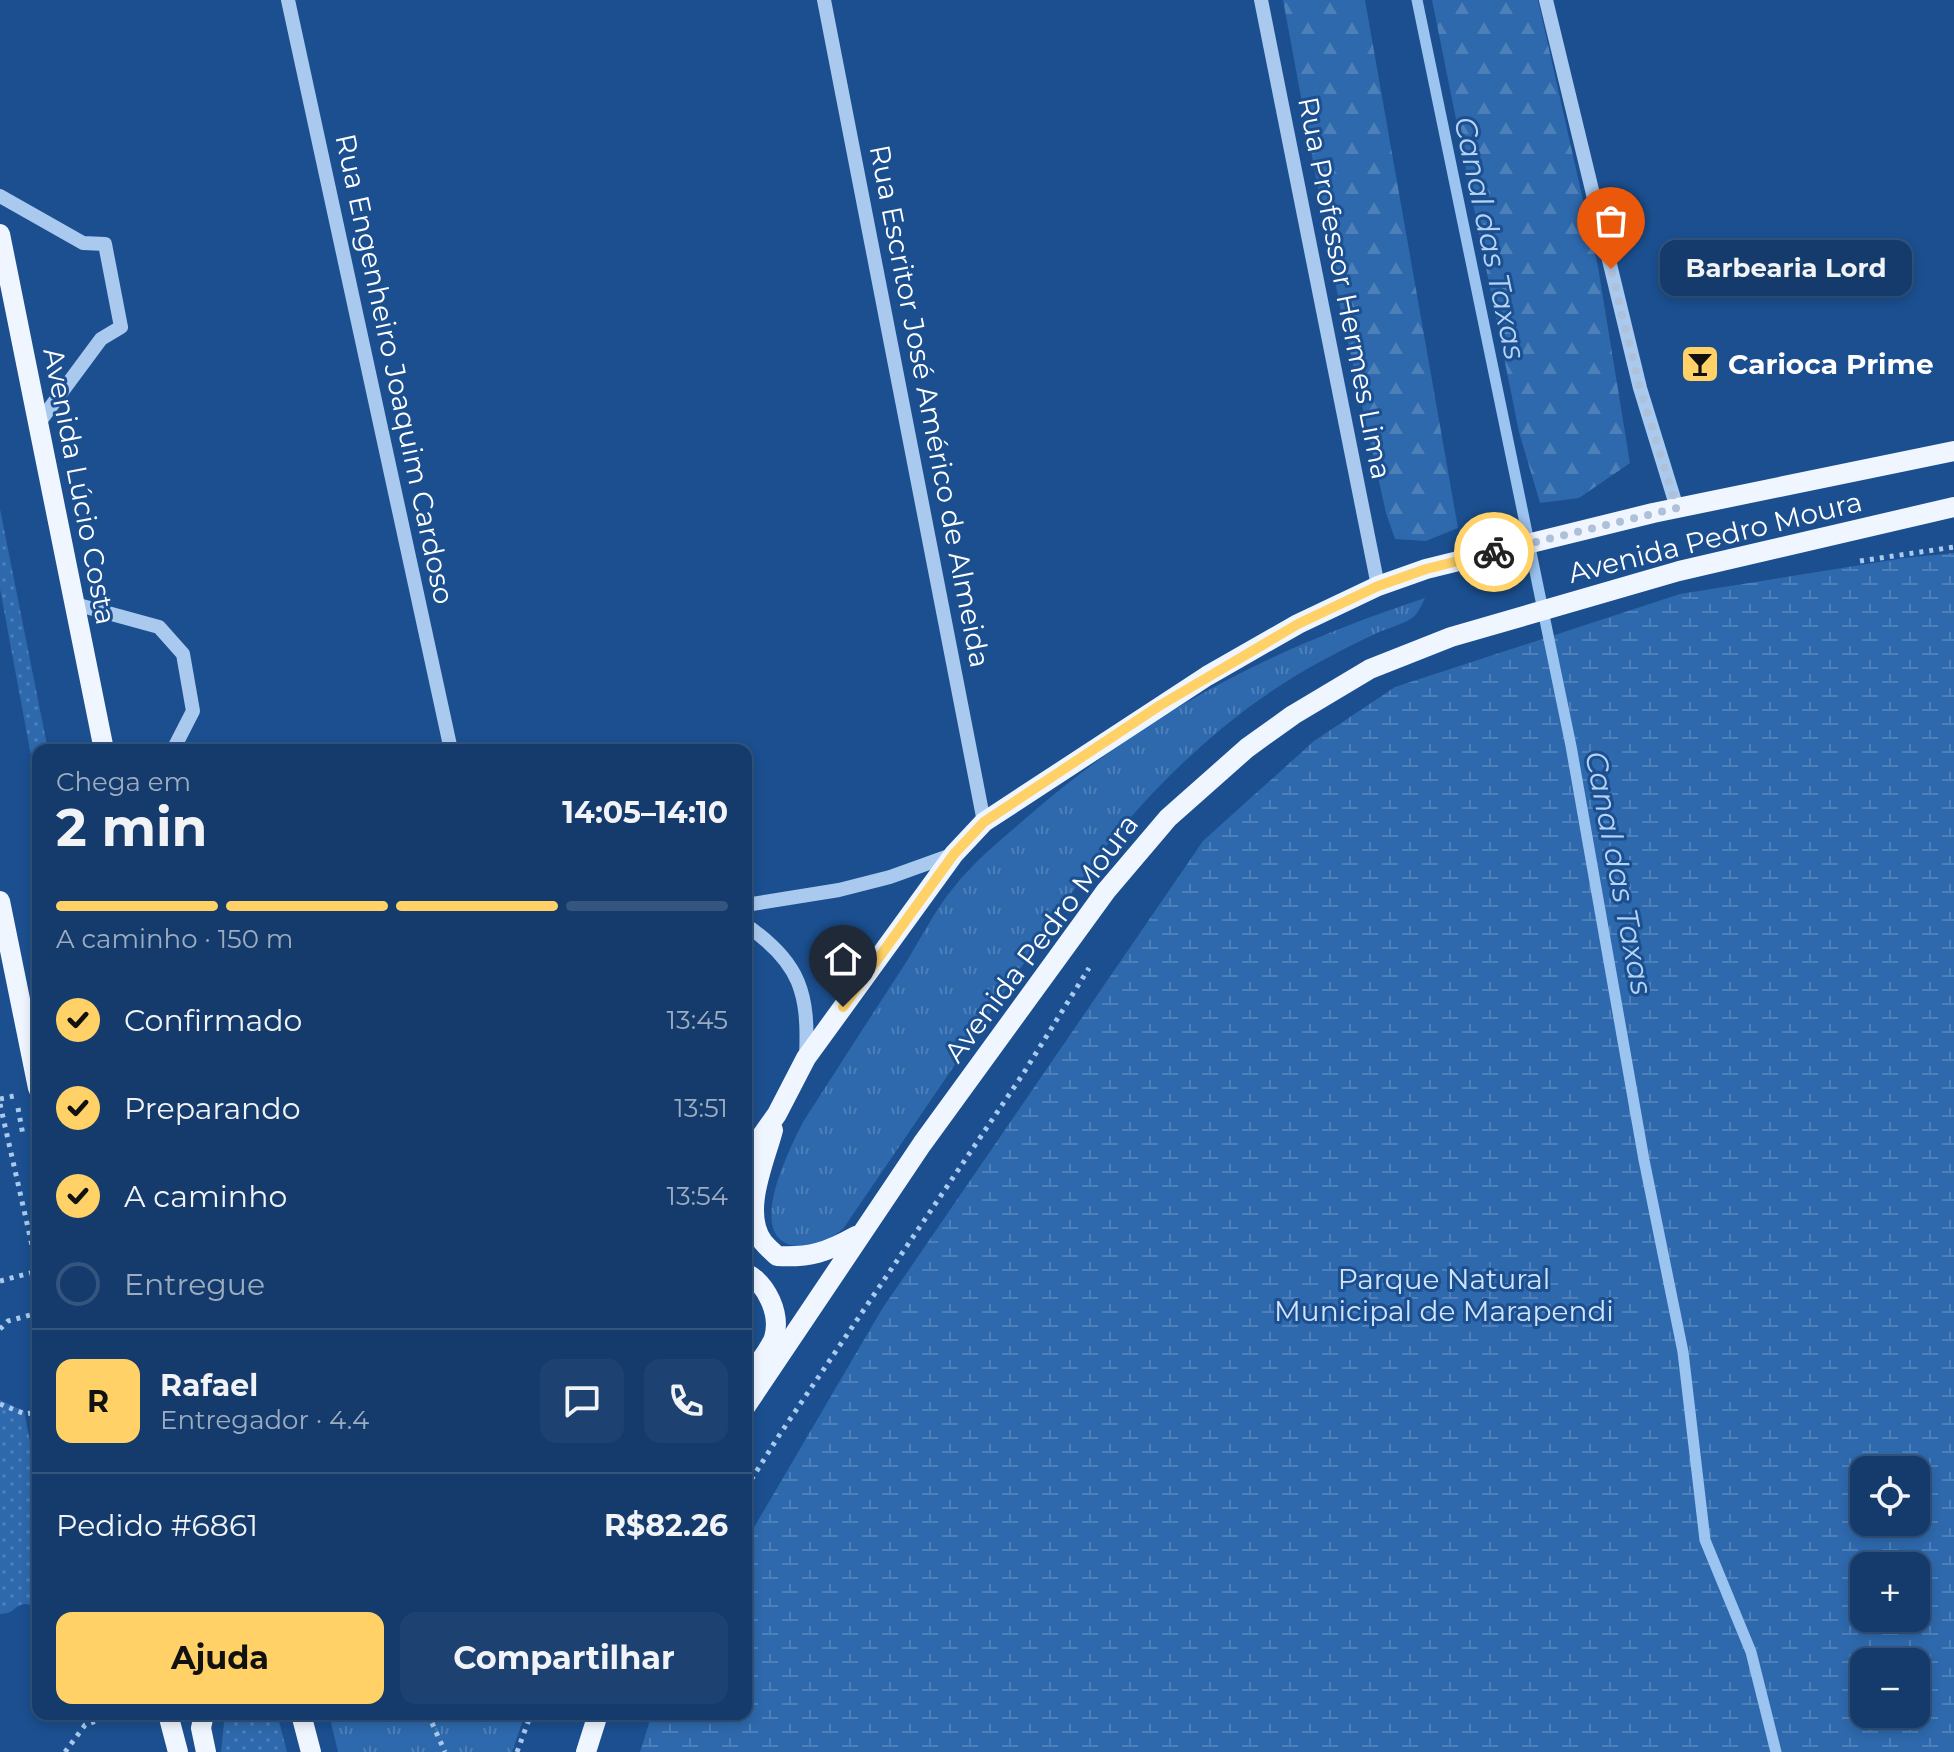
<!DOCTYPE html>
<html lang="pt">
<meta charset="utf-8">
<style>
body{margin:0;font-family:Montserrat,sans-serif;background:#1d4271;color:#f1f3f6;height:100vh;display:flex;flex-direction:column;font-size:30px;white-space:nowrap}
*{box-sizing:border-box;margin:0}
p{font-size:26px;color:#9dadc1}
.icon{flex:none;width:44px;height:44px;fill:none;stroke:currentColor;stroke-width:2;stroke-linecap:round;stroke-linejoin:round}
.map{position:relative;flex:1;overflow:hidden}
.panel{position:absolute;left:32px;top:744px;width:720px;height:976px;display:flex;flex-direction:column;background:#143b6b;border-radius:16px;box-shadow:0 4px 12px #0003,0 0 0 2px #33557e}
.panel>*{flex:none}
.tools{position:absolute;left:1850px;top:1456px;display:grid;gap:16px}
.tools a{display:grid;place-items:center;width:80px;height:80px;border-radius:16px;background:#143b6b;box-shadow:0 4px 12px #0003,0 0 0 2px #33557e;font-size:40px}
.pin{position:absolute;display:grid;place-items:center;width:68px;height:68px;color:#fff;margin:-82px -34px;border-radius:50% 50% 50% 0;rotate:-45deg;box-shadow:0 0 8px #0007}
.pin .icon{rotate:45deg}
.courier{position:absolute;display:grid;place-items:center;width:80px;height:80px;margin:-40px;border:6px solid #ffd166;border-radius:50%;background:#fff;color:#222;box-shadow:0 2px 10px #0007}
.bubble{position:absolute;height:56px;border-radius:16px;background:#143b6b;box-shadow:0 4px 12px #0003,0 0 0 2px #33557e;font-size:26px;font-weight:700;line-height:56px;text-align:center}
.headline em{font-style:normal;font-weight:700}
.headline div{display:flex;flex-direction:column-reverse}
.headline{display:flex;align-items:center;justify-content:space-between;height:136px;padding:0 24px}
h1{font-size:52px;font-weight:700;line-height:60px}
.bar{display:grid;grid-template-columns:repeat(4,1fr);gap:12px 8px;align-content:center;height:96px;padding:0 24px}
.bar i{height:10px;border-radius:6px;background:#33557e}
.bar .on{background:#ffd166}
.bar p{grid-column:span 4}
.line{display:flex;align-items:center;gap:20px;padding:0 24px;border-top:2px solid #33557e}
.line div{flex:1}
.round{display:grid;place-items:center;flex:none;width:84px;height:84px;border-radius:16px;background:#1d4271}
ol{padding:0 24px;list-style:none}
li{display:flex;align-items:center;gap:24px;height:88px}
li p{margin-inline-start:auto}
li .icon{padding:8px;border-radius:50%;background:#ffd166;color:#111;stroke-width:4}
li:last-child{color:#9dadc1}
li i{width:44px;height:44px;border:4px solid #33557e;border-radius:50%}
.button{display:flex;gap:16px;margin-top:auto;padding:16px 24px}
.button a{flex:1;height:92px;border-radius:16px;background:#ffd166;color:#111;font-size:32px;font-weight:700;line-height:92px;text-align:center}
.button a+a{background:#1d4271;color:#f1f3f6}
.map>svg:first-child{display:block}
.grass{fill:url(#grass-dots)}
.forest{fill:url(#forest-firs)}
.wetland{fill:url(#wetland-marsh);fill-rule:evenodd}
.park{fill:url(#park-tufts)}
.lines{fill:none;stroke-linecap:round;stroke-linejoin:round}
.stream{stroke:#9cc4f0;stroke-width:11}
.path{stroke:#a9c9ee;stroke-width:5;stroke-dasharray:4 6;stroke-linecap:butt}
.minor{stroke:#a9c9ee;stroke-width:14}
.major{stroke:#f0f6ff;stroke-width:20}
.done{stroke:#afc1d8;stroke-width:8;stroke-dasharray:0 14.4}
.route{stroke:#ffd166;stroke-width:10}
.labels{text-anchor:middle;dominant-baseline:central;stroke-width:6;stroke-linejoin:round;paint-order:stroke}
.street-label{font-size:28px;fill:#fff;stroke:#1b4f8f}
.poi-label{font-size:28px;font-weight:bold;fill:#fff;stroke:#1b4f8f;text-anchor:start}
.park-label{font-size:28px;fill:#cfe3fa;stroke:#1b4f8f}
.water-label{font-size:30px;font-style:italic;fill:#b5d3f5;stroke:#1b4f8f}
</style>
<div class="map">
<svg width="1954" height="1752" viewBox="0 0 1954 1752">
<defs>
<pattern id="grass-dots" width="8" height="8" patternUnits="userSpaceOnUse" patternTransform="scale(2)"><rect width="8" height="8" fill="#2e69ad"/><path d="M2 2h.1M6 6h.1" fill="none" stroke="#4d80b9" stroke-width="1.8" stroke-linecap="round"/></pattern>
<pattern id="forest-firs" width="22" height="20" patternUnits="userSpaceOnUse" patternTransform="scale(2)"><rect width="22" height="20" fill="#2e69ad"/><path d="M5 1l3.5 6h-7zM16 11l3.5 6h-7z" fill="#4d80b9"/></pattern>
<pattern id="wetland-marsh" width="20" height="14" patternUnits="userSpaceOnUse" patternTransform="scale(2)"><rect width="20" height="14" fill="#2e69ad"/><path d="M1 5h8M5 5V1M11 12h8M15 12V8" fill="none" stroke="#4d80b9"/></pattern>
<pattern id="park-tufts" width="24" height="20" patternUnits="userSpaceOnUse" patternTransform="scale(2)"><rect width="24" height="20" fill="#2e69ad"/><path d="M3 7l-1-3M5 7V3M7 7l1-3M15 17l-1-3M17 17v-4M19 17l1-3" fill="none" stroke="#4d80b9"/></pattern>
</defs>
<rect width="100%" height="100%" fill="#1b4f8f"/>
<g class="grass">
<polygon points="0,509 48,750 38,750 38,793 0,589"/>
<path d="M0,1400L24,1411L38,1481V1609C16,1595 18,1615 0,1614Z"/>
<polygon points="225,1714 277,1714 287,1752 221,1752"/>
</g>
<g class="forest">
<polygon points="1283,0 1365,0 1458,528 1426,541 1395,539 1386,513 1339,302"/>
<polygon points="1432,0 1538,0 1598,267 1630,463 1579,498 1540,503 1519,432"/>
</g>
<path class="wetland" d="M1954,553V1752H640L652,1714H746V1541L882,1309L1203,841L1314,741L1395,687L1680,594L1904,558ZM1864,1470H1916V1522H1864ZM1864,1566H1916V1618H1864ZM1864,1662H1916V1714H1864Z"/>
<g class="park">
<path d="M1425,598C1422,604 1418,614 1412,618C1403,624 1389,628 1379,632C1362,640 1345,648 1329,657C1233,707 1157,781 1091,865L843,1229C827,1241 812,1250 791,1245C746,1233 791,1146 803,1122C837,1069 871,1016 905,964C921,938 935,910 954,887C976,859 1007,835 1033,812C1155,708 1274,648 1425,598Z"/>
<polygon points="329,1714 525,1714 512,1752 338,1752"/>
</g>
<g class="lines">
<polyline class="stream" points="1417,0 1571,746 1644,1160 1683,1352 1705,1540 1751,1652 1776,1752"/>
<g class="path">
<polyline points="1860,561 1954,547"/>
<polyline points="0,1099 14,1096"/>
<polyline points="0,1104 38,1272"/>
<polyline points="18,1108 23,1135"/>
<polyline points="0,1281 38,1271"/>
<polyline points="0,1329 8,1321 38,1313"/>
<polyline points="0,1404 25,1414 38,1412"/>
<polyline points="746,1488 780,1434 1023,1074 1089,968"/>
<polyline points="35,1625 38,1625"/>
<polyline points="428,1714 445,1752"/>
<polyline points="65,1752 85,1725 115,1714"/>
<polyline points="517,1752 531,1714"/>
</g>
<g class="minor">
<polyline points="288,0 451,750"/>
<polyline points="824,0 984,822"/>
<polyline points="1261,0 1378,586"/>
<polyline points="1546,0 1640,388 1677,508"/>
<polyline points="0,196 83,243 105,244 121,327 101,339 38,424"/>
<polyline points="75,604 159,627 183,654 193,711 173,750"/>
<polyline points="746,905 839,890 890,877 954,854"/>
<path d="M746,925C801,963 809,994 806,1057"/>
</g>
<g class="major">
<polyline points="0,234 104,750"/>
<polyline points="0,901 38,1088"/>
<path d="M773,1130C765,1161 741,1212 763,1242C767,1247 773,1252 777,1256C810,1258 827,1252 856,1236"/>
<polyline points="746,1158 777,1114 806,1058 954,854 984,822 1207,676 1298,624 1378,586 1426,569 1653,513 1954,451"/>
<path d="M746,1273C767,1284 781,1314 774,1338C769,1352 754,1368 746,1381"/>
<polyline points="746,1406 922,1144 1106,891 1168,818 1247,748 1293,715 1370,669 1451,637 1679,571 1954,507"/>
<polyline points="168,1714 178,1752"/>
<polyline points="204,1714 201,1728 206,1752"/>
<polyline points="301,1714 311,1752"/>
<polyline points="586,1752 598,1714"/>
</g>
</g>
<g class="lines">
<polyline class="done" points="1494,552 1677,508 1640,388 1611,269"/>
<polyline class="route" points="843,1007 954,854 984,822 1159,706 1298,624 1378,586 1426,569 1494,552"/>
</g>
<defs>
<g id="bar-square" transform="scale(2)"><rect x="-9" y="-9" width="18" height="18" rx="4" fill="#ffd166" stroke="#1b4f8f"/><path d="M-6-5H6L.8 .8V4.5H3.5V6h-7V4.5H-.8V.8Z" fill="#111"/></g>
</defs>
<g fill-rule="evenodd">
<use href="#bar-square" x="1700" y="364"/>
</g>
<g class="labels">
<g class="street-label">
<text transform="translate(1345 288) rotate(79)">Rua Professor Hermes Lima</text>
<text transform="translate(395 369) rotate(78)">Rua Engenheiro Joaquim Cardoso</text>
<text transform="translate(930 406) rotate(79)">Rua Escritor José Américo de Almeida</text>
<text transform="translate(80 486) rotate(79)">Avenida Lúcio Costa</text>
<text transform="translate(1715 537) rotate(-14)">Avenida Pedro Moura</text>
<text transform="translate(1041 938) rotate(-53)">Avenida Pedro Moura</text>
</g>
<g class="poi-label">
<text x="1728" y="364">Carioca Prime</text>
</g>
<g class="park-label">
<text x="1444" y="1279">Parque Natural<tspan x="1444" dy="32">Municipal de Marapendi</tspan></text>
</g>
<g class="water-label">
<text transform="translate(1490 238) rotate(78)">Canal das Taxas</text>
<text transform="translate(1619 873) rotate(79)">Canal das Taxas</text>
</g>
</g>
</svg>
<div class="tools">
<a><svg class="icon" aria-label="locate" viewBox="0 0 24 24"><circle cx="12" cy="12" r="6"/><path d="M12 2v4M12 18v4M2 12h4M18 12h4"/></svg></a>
<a>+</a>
<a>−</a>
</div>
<div class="pin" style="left:1611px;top:269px;background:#ea580c"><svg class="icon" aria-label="bag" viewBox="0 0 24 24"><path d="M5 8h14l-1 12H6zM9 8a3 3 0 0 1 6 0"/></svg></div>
<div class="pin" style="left:843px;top:1007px;background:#1f2937"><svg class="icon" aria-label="home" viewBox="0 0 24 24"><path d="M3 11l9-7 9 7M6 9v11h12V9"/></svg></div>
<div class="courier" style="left:1494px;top:552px"><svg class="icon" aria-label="bike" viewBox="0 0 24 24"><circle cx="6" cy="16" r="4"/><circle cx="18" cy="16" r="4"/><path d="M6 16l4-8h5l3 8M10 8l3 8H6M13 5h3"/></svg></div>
<div class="bubble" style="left:1660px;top:240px;width:252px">Barbearia Lord</div>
<section class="panel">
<div class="headline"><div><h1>2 min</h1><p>Chega em</p></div><em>14:05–14:10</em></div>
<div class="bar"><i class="on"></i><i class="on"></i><i class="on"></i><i></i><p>A caminho · 150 m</p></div>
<ol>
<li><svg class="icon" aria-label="check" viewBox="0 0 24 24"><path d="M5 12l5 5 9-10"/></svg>Confirmado<p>13:45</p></li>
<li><svg class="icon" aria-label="check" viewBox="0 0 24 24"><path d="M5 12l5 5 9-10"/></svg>Preparando<p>13:51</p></li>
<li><svg class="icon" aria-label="check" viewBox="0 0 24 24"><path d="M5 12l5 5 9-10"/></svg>A caminho<p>13:54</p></li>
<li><i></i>Entregue</li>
</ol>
<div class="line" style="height:144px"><b class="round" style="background:#ffd166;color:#111">R</b><div><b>Rafael</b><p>Entregador · 4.4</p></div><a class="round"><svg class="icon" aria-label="chat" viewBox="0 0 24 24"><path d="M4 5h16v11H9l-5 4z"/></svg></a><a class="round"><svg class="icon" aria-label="phone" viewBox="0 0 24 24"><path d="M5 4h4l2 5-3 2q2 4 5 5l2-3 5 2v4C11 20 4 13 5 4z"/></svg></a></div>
<div class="line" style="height:104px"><div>Pedido #6861</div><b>R$82.26</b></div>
<div class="button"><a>Ajuda</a><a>Compartilhar</a></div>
</section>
</div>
